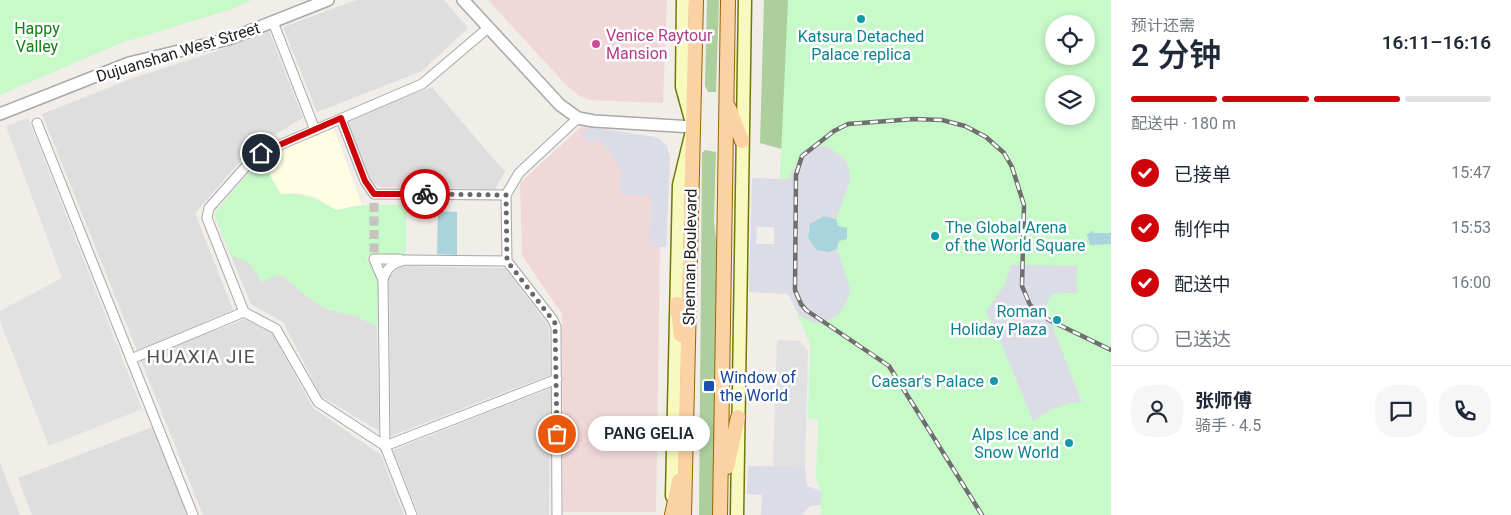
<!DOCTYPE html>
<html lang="zh">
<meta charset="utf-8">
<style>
body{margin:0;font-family:Roboto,"Noto Sans SC",sans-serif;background:#f6f6f7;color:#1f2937;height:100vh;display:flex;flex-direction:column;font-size:19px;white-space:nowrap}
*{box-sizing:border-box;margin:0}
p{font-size:16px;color:#747a83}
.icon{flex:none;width:28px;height:28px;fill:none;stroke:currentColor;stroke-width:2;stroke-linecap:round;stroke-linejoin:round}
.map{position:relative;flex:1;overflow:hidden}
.details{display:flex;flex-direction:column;background:#fff;width:400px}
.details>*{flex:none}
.controls{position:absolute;left:1045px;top:15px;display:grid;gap:10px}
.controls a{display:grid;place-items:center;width:50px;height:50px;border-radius:50%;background:#fff;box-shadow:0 2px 8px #0003;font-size:25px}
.pin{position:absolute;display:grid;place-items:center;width:42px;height:42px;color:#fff;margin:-21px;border:2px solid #fff;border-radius:50%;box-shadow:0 1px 5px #0007}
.courier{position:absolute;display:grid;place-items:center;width:50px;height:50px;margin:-25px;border:4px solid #ce040a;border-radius:50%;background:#fff;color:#222;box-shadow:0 1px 6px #0007}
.bubble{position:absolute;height:35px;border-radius:18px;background:#fff;box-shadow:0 2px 8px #0003;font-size:16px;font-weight:600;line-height:35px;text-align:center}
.head em{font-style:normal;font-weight:600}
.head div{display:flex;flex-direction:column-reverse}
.head{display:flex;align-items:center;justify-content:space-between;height:85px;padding:0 20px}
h1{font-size:32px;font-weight:600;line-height:38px}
.bar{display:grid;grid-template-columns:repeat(4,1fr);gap:8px 5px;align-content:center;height:60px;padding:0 20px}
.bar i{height:6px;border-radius:4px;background:#e0e1e3}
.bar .current{background:#ce040a}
.bar p{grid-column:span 4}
.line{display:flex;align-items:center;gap:12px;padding:0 20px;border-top:1px solid #e0e1e3}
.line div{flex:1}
.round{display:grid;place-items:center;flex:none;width:52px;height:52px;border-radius:20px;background:#f6f6f7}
ol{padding:0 20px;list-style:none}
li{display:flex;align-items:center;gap:15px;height:55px}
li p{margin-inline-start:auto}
li .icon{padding:5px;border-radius:50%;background:#ce040a;color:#fff;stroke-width:4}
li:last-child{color:#747a83}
li i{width:28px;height:28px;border:2px solid #e0e1e3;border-radius:50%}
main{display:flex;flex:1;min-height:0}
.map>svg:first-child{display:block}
.residential{fill:#dfdede}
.commercial{fill:#f1d8d8}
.education{fill:#fffee3}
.forest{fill:#adcf9d}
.park{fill:#c7f9c9;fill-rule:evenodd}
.parking{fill:#e1e1e1}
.plaza{fill:#dcdce7;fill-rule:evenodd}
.water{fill:#a9d3dd}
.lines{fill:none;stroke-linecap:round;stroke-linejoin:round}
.minor-tunnel{stroke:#c7c4c0;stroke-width:9;stroke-dasharray:9 4.5;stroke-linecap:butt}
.minor-casing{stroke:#a8a8a8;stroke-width:11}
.tertiary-casing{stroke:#a8a8a8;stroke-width:14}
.secondary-casing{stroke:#707907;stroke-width:15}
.primary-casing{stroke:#9b6403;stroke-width:16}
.minor{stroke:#fff;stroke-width:9}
.tertiary{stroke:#fff;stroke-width:11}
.secondary{stroke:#f8f9be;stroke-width:12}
.primary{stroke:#fad2a3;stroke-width:14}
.rail-casing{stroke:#6f6f6f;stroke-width:4.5}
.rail{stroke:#fff;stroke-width:2.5;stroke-dasharray:8;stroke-linecap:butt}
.done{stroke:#6a6867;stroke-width:5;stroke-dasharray:0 9}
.route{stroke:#ce040a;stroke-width:6}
.culture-dot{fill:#0f9aa8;stroke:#fff;stroke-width:2}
.hotel-dot{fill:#d1479c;stroke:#fff;stroke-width:2}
.transit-dot{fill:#1a4fb4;stroke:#fff;stroke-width:2}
.labels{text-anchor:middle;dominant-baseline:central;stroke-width:5;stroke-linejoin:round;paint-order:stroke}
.park-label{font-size:16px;fill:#0e8014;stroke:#fff}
.hotel-label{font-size:16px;fill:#b23c85;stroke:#fff;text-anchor:start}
.culture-label{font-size:16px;fill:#0d838f;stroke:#fff;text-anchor:end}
.street-label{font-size:16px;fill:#212121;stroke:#fff}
.transit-label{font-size:16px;fill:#164399;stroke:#fff;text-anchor:start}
.quarter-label{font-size:19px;letter-spacing:1px;fill:#545454;stroke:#fff}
</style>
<main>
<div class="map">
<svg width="1111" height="515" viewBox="0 0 1111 515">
<rect width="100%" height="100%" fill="#f1ede8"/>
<g class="residential">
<polygon points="356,0 444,0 468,28 422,71 317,112 283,27"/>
<polygon points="269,31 303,118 253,147 195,213 233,310 204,322 209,333 245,319 272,333 313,408 381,455 404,515 203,515 42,114 133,78 223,49"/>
<polygon points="432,87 505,172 495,189 380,187 371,181 347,120"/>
<polygon points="231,256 241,258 271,277 276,274 283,276 305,295 326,309 359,317 377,327 379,431 321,396 283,322 251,304"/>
<polygon points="401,266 505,268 549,326 550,375 391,436 389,277"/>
<polygon points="551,388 549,515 419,515 393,450"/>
<polygon points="158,425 193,515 32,515 18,478"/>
<polygon points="0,463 20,515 0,515"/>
</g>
<g class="commercial">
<polygon points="488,0 667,0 663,103 590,100 580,96 568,87"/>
<polygon points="583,125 616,133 655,137 661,140 669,152 666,247 660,247 656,512 563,512 562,314 522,255 520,183"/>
</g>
<polygon class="education" points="334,129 362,205 336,210 315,197 299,193 281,194 269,174 279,162 283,149"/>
<g class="forest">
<polygon points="707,0 719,0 716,92 708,92 705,86"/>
<polygon points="764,0 806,0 792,152 760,143"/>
<polygon points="705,150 716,152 714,222 719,262 717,515 699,515 702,153"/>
</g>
<g class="park">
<polygon points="0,0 252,0 232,9 121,43 0,95"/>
<path d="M788,0H1111V515H821V491L816,479L818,419L808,418L810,344L789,294L788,179L780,178ZM1054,24H1086V56H1054ZM1054,84H1086V116H1054Z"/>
<path d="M283,149L279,162L269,174L281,194C304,193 317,198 336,210L362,205H407L406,256H366L378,280L377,327L359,317L326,309L305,295L283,276L276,275L261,283C255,267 248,260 231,256L214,214C235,189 253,163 283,149Z"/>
</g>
<g class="parking">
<polygon points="28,118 142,409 49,446 0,321 0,311 62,278 6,126"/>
<polygon points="777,340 800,341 808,351 805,467 773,467"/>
</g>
<g class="plaza">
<polygon points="591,127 655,137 661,140 667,146 670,159 666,247 649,246 651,195 620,195 620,167 599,139 592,145 580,133"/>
<path d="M821,146L830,148L843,158L848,165L850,181L836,219L833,217L808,229V238L833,251L837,249L850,288L849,296L839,314L823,323H814L800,316L788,294L749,292L752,178L788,179L804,150ZM757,227H774V244H756Z"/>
<polygon points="1011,265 1077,266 1077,293 1062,293 1052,295 1047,302 1047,313 1082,402 1069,403 1050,410 1033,421 997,333 986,312 1005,284"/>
<polygon points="748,466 805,467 807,486 821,491 821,505 810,506 802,515 761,515 762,495 747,494"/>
</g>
<g class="water">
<polygon points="438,211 457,212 457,255 437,254"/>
<polygon points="824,216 836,219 838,226 847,228 847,239 839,241 837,249 828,252 817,250 808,238 810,224"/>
<polygon points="1093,230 1093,233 1111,233 1111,244 1090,245 1087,235"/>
</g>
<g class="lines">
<polyline class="minor-tunnel" points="374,203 374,259"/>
<g class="minor-casing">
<g id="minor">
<polyline points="273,22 315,130"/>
<polyline points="341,119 365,181 374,194 506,195"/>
<polyline points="37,123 193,515"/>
<path d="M507,261L405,260C393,263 386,268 383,280L385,446L557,379"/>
<polyline points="383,280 374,259 400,259"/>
<polyline points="244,312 207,218 209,208 249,163 261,153 422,84 488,28"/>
<polyline points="244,312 276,329 318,402 385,446 412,515"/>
<polyline points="131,359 244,312"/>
<polyline points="557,515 556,327 553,320 507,261 506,195 519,173 578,118"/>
</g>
</g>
<g class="tertiary-casing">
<g id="tertiary">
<polyline points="463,0 560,105 578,118 594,121 693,127"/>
<polyline points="0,114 129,63 229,39 328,0"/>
</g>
</g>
<g class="secondary-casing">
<g id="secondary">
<polyline points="672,496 679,185 693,127 682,87 683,0"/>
<polyline points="737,515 745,0"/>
</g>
</g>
<g class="primary-casing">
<g id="primary">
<polyline points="729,108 742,141"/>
<polyline points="677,304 681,335"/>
<polyline points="727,467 738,417"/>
<polyline points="672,515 679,481"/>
<polyline points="684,515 696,0"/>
<polyline points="720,515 728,0"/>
</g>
</g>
<use href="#minor" class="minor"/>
<use href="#tertiary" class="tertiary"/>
<use href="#secondary" class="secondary"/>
<use href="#primary" class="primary"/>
<g class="rail-casing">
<polyline id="rail" points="982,515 889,366 806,310 801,304 795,290 796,175 802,156 834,131 848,124 914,119 942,120 965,126 986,137 1004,153 1012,167 1024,205 1022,286 1030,305 1049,320 1111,350"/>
</g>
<use href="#rail" class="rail"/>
</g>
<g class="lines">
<polyline class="done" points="425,194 506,195 507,261 555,323 557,434"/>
<polyline class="route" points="261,153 341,118 365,181 374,194 425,194"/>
</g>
<g class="culture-dot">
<circle cx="861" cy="19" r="5"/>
<circle cx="935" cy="236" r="5"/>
<circle cx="1057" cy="320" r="5"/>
<circle cx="994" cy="381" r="5"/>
<circle cx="1069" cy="443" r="5"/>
</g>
<circle class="hotel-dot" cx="596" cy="44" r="5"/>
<rect class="transit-dot" x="703" y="380" width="12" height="12" rx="2.5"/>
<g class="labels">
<g class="park-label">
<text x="37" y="28">Happy<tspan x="37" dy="18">Valley</tspan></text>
</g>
<g class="hotel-label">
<text x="606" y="35">Venice Raytour<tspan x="606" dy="18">Mansion</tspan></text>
</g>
<g class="culture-label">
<text x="861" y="36" text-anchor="middle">Katsura Detached<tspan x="861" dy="18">Palace replica</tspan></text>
<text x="945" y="227" text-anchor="start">The Global Arena<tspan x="945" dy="18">of the World Square</tspan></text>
<text x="1047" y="311">Roman<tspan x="1047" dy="18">Holiday Plaza</tspan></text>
<text x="984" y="381">Caesar's Palace</text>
<text x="1059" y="434">Alps Ice and<tspan x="1059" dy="18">Snow World</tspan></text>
</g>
<g class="street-label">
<text transform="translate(178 52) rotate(-17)">Dujuanshan West Street</text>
<text transform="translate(690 257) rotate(-89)">Shennan Boulevard</text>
</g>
<g class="transit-label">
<text x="720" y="377">Window of<tspan x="720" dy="18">the World</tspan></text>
</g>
<g class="quarter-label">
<text x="201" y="356">HUAXIA JIE</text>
</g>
</g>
</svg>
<div class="controls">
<a><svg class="icon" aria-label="locate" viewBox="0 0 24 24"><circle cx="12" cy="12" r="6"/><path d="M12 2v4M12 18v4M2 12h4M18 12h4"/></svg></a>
<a><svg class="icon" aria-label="layers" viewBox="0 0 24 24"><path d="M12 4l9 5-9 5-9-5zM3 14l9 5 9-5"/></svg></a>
</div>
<div class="pin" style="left:557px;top:434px;background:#ea580c"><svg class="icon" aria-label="bag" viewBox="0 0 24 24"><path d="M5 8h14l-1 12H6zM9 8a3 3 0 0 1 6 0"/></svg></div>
<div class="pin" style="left:261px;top:153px;background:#1f2937"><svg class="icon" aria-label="home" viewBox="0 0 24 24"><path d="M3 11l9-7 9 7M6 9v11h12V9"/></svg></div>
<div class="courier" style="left:425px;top:194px"><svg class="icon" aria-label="bike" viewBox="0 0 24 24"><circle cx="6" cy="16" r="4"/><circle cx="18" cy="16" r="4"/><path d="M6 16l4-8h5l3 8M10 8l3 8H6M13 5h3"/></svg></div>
<div class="bubble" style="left:588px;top:416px;width:122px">PANG GELIA</div>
</div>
<section class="details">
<div class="head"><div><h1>2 分钟</h1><p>预计还需</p></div><em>16:11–16:16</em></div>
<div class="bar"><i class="current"></i><i class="current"></i><i class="current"></i><i></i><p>配送中 · 180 m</p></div>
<ol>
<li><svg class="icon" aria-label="check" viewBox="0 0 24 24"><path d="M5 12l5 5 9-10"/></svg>已接单<p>15:47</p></li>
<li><svg class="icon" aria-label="check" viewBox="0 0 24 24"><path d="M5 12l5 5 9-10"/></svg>制作中<p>15:53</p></li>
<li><svg class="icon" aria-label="check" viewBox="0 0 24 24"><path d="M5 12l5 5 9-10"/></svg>配送中<p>16:00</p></li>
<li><i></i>已送达</li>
</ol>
<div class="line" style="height:90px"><a class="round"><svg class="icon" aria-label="person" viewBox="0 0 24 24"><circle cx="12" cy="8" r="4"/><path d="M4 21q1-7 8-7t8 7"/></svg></a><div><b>张师傅</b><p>骑手 · 4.5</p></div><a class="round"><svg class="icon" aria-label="chat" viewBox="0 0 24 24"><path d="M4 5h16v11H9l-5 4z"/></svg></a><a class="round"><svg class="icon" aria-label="phone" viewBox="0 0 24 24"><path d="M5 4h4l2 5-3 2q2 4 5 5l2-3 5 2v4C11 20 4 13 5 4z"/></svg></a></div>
</section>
</main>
